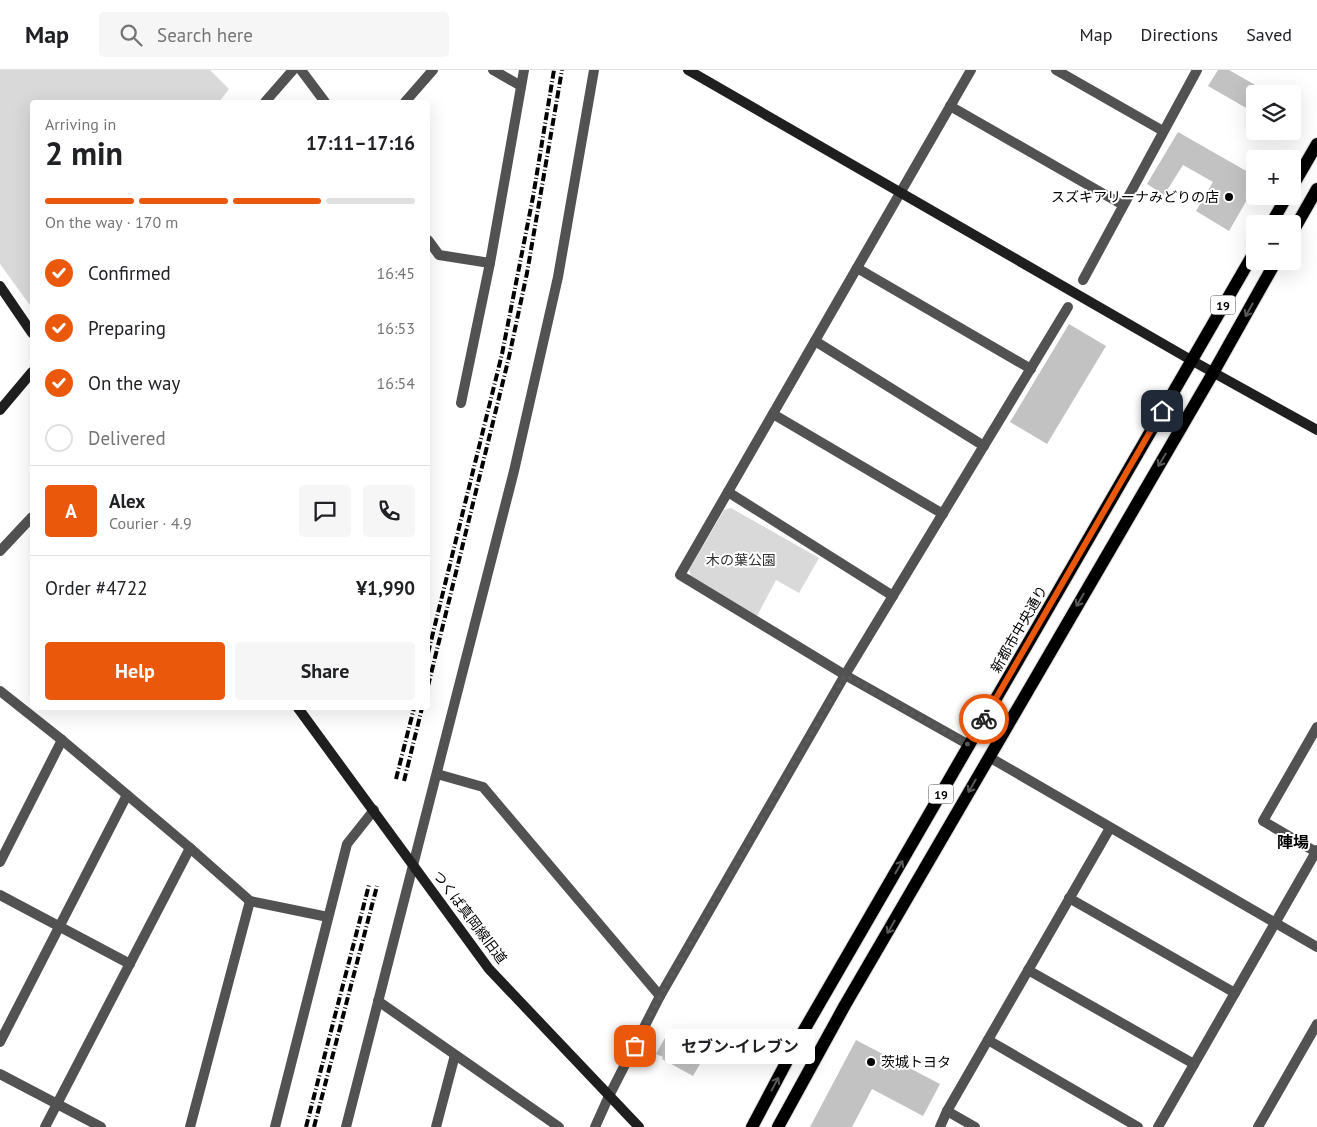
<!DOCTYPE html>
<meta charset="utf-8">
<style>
body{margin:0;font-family:"PT Sans","Noto Sans JP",sans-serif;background:#f6f6f6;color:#202124;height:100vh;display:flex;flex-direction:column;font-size:19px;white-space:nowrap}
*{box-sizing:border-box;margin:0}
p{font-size:16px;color:#757577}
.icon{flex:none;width:28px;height:28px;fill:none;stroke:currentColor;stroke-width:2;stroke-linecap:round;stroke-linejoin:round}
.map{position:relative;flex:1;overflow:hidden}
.details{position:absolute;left:30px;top:30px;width:400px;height:610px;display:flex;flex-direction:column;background:#fff;border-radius:5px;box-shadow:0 5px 20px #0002}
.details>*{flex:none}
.fabs{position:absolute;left:1246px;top:15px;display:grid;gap:10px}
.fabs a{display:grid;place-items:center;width:55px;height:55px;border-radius:5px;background:#fff;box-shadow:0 5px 20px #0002;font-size:25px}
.pin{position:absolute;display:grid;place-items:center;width:42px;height:42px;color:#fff;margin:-21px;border-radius:10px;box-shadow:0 2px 8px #0006}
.courier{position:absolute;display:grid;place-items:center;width:50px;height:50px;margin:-25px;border:4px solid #ea580c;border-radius:50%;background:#fff;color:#222;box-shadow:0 1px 6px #0007}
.bubble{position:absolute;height:35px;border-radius:5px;background:#fff;box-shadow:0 5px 20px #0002;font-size:16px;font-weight:700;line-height:35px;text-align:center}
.summary em{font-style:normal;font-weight:700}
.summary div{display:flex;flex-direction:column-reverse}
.summary{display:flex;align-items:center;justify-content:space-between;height:85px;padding:0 15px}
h1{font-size:32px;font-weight:700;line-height:38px}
.bar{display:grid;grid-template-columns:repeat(4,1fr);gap:8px 5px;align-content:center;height:60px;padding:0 15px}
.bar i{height:6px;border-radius:4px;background:#e0e0e0}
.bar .current{background:#ea580c}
.bar p{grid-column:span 4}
.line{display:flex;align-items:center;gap:12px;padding:0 15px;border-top:1px solid #e0e0e0}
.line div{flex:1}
.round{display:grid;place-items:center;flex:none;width:52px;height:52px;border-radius:5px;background:#f6f6f6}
ol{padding:0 15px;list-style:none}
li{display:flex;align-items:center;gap:15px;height:55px}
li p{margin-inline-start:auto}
li .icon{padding:5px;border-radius:50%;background:#ea580c;color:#fff;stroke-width:4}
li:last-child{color:#757577}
li i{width:28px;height:28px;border:2px solid #e0e0e0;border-radius:50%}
.primary-button{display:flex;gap:10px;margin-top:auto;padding:10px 15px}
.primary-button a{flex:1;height:58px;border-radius:5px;background:#ea580c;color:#fff;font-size:20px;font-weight:700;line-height:58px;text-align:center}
.primary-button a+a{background:#f6f6f6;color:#202124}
header{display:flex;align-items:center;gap:30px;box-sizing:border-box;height:70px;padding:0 25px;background:#fff;border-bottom:1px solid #e0e0e0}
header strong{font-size:24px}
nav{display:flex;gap:28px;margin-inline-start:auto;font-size:18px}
.search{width:350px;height:45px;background:#f6f6f6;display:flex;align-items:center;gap:12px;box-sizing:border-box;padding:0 18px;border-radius:5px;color:#757577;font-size:19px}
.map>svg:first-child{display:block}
.green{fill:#d9d9d9}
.building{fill:#c2c2c2}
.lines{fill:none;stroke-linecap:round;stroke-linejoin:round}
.primary-casing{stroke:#dbdbdb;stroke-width:14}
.street{stroke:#525252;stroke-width:10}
.secondary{stroke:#1f1f1f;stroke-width:10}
.primary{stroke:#000;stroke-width:12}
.rail{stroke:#000;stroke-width:4;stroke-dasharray:8 2.5 1 2.5;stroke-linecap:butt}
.oneway{stroke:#595959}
.done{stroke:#595959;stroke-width:5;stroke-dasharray:0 9}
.route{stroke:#ea580c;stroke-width:6}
.poi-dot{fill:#000;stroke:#fff;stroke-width:2}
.labels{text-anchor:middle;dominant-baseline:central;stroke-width:4;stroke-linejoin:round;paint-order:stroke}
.shield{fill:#fff;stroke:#4c4c4c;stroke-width:1}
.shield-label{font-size:12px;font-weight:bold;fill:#000}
.poi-label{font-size:14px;fill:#000;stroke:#fff;text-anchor:end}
.park-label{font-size:14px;fill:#303030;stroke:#fff}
.street-label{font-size:14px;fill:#000;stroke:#fff}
.quarter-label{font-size:16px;font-weight:bold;fill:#000;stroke:#fff}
</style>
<header>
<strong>Map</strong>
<div class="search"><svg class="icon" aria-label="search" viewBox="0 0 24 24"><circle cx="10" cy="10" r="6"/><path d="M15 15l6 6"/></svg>Search here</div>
<nav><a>Map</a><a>Directions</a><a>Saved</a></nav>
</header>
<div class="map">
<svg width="1317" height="1057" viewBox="0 0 1317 1057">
<rect width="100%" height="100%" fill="#fff"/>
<g class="green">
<polygon points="0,0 210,0 229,19 219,32 32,32 32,238 0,194"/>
<polygon points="731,438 819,488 799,523 776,510 757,546 691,507 689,500 724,440"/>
</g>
<g class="building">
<polygon points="1218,0 1229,0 1271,24 1255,24 1255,43 1208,16"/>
<polygon points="1178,62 1255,106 1255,116 1229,161 1196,141 1213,112 1183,95 1164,125 1147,114"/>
<polygon points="1069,254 1106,276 1047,374 1010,352"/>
<polygon points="666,966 704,987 693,1006 662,989 663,987 656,984"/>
<polygon points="856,970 940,1014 923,1046 872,1019 852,1057 810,1057"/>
</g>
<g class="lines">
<g class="primary-casing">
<g id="primary">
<polyline points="1292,117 1317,74"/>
<polyline points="1271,154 1287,126"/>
<polyline points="1292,163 1317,119"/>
<polyline points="752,1057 796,974 1255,181"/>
<polyline points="778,1057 845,935 1213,303 1276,191"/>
</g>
</g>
<g class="street">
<polyline points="301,0 325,32"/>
<polyline points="493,0 521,16"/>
<polyline points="1056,0 1163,61"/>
<polyline points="265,32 293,0"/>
<polyline points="405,32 433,0"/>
<polyline points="950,36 1123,135"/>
<polyline points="428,170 439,185 490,193"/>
<polyline points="857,198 1031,299"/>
<polyline points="1083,210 1197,0"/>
<polyline points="815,271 984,376"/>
<polyline points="461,333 490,193 524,0"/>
<polyline points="773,344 943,444"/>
<polyline points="728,422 893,526"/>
<polyline points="0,481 32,447"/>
<polyline points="0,621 62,670 190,778 250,831 328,847"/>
<polyline points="969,675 845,605 1068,237"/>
<polyline points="989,687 1317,877"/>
<polyline points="437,704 483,717 660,926"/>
<polyline points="1316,782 1263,751 1317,657"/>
<polyline points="0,792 62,670"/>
<polyline points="0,825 130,894"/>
<polyline points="1069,828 1235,923"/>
<polyline points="1028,900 1194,994"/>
<polyline points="378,931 559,1057"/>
<polyline points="988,970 1138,1057"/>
<polyline points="0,972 127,725"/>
<polyline points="0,1004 101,1057"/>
<polyline points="947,1041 975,1057"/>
<polyline points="45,1057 190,778"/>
<polyline points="190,1057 250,831"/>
<polyline points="275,1057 347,774 374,740"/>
<polyline points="346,1057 514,401 558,207 594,0"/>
<polyline points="436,1057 455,985"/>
<polyline points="595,1057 609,1026 660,926 845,605 680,505 971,0"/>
<polyline points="940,1057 947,1041 1110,758"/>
<polyline points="1158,1057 1317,780"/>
<polyline points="1258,1057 1317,954"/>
</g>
<g class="secondary">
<polyline points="688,0 1191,290 1317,360"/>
<polyline points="0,216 32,263"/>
<polyline points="0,340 32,302"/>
<polyline points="298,638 489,899 639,1057"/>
</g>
<use href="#primary" class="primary"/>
<g class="rail">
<polyline points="428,583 502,284 533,127 554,0"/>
<polyline points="428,616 509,287 527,203 562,0"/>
<polyline points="396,709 414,638"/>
<polyline points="404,711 422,638"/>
<polyline points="306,1057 369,815"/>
<polyline points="314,1057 377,816"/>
</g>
</g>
<defs><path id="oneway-shaft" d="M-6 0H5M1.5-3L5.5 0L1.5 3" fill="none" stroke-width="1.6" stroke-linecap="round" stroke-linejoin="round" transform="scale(1.25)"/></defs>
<g class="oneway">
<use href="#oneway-shaft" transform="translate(1249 240) rotate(119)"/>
<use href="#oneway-shaft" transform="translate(1162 390) rotate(121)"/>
<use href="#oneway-shaft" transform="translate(1080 530) rotate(120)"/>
<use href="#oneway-shaft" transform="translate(972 716) rotate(120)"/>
<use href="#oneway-shaft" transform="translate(899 797) rotate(-60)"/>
<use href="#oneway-shaft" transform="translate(891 857) rotate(120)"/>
<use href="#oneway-shaft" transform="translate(775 1014) rotate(-62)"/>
</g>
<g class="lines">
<polyline class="done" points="635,976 660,926 845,605 969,675 984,649"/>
<polyline class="route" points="984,649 1162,341"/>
</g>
<g class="poi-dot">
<circle cx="1229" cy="127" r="5"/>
<circle cx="871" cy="992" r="5"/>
</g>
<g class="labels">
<g class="shield">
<rect x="1210.5" y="225.5" width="25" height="19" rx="4"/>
<rect x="928.5" y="714.5" width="25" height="19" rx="4"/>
</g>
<g class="shield-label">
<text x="1223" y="235">19</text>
<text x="941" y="724">19</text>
</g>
<g class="poi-label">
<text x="1219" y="127">スズキアリーナみどりの店</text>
<text x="881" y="992" text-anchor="start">茨城トヨタ</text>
</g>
<g class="park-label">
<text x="741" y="490">木の葉公園</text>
</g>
<g class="street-label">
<text transform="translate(1019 559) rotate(-60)">新都市中央通り</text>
<text transform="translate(470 847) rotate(53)">つくば真岡線旧道</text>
</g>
<g class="quarter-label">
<text x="1293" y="772">陣場</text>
</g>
</g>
</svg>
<div class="fabs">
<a><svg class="icon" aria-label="layers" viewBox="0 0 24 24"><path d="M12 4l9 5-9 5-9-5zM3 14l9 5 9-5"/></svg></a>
<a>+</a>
<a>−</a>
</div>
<div class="pin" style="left:635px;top:976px;background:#ea580c"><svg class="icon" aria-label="bag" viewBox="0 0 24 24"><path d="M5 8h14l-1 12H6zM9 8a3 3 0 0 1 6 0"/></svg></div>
<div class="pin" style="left:1162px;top:341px;background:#1f2937"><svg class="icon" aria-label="home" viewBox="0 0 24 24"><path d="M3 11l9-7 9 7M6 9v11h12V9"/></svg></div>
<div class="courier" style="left:984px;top:649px"><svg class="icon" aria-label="bike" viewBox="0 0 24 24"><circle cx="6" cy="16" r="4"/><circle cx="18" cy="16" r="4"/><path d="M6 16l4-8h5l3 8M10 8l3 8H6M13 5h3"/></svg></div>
<div class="bubble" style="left:665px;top:959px;width:150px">セブン-イレブン</div>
<section class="details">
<div class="summary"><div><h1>2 min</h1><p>Arriving in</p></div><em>17:11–17:16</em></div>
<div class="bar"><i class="current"></i><i class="current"></i><i class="current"></i><i></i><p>On the way · 170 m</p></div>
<ol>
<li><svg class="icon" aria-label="check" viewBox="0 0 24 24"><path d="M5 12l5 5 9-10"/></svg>Confirmed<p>16:45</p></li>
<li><svg class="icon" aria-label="check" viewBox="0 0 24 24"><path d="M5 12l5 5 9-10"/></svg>Preparing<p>16:53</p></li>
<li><svg class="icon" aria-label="check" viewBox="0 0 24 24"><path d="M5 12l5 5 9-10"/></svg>On the way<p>16:54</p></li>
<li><i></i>Delivered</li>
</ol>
<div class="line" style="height:90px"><b class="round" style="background:#ea580c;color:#fff">A</b><div><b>Alex</b><p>Courier · 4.9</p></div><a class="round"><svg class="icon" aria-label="chat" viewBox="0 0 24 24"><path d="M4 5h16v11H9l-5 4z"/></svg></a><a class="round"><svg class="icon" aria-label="phone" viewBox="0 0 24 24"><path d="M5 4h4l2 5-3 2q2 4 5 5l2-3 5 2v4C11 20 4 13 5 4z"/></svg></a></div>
<div class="line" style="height:65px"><div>Order #4722</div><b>¥1,990</b></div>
<div class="primary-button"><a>Help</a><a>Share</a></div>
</section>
</div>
